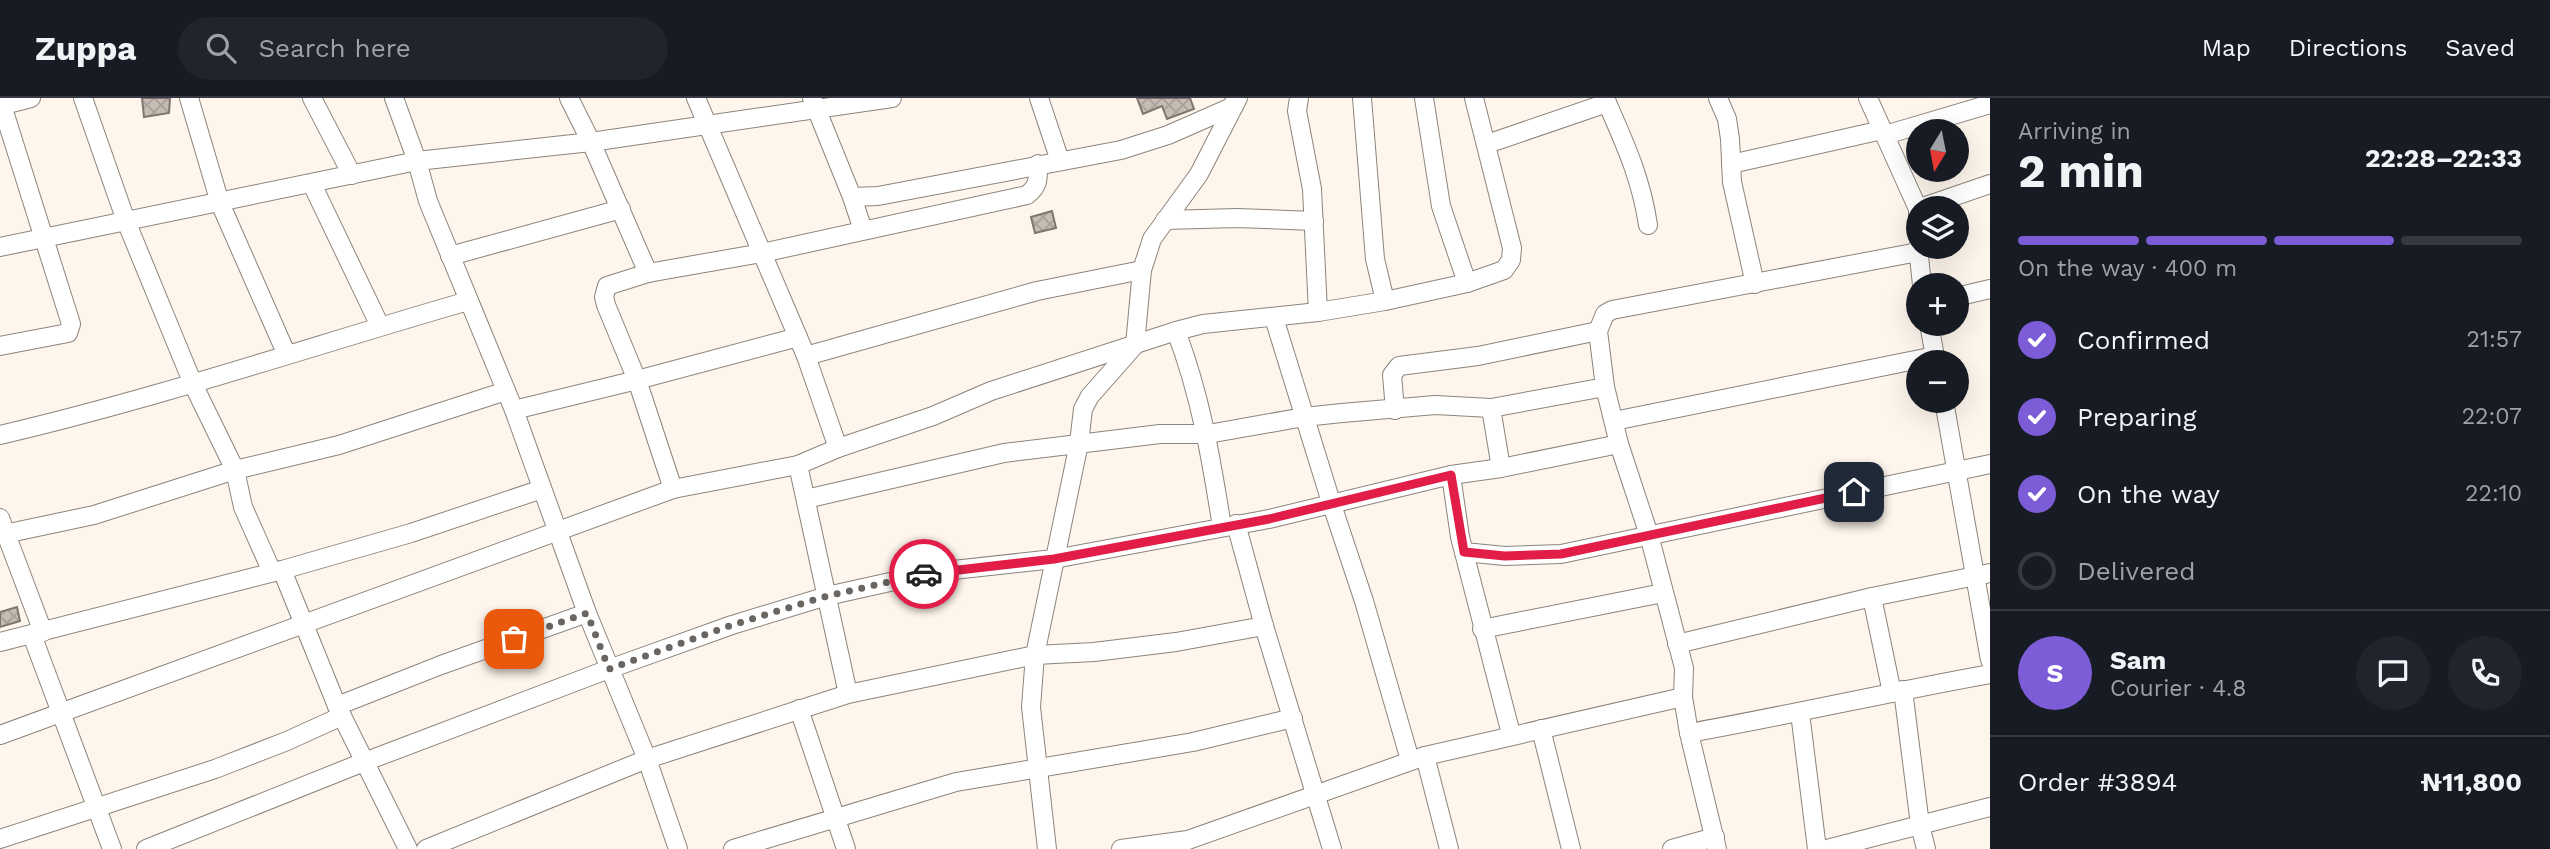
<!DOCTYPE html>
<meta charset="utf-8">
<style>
body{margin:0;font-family:"Work Sans",sans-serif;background:#20242c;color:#f1f3f6;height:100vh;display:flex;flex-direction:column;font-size:26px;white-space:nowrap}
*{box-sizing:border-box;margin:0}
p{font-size:23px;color:#9ea1a6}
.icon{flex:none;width:38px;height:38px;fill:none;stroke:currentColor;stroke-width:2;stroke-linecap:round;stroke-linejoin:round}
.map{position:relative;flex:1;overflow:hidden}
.panel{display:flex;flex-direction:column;background:#171b24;width:560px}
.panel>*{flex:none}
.needle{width:46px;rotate:190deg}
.tools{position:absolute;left:1906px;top:21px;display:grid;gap:14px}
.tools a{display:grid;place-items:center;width:63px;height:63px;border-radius:50%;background:#171b24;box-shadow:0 7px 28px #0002;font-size:35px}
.pin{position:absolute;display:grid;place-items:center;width:60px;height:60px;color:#fff;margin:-30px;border-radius:14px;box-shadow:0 4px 10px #0006}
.courier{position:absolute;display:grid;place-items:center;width:70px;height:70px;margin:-35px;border:5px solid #e11d48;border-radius:50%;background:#fff;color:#222;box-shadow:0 2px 9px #0007}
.head em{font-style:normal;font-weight:700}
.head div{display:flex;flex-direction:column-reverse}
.head{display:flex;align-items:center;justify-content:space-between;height:119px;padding:0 28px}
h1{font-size:46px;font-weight:700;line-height:52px}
.bar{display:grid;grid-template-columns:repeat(4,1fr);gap:10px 7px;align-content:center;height:84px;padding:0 28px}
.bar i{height:9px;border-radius:5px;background:#363941}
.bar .on{background:#7c5dd7}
.bar p{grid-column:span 4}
.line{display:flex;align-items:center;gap:18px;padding:0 28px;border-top:2px solid #363941}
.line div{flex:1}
.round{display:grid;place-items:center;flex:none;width:74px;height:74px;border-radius:37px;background:#20242c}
ol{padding:0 28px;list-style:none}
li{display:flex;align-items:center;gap:21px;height:77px}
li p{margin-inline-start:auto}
li .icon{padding:7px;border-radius:50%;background:#7c5dd7;color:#fff;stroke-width:4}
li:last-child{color:#9ea1a6}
li i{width:38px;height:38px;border:4px solid #363941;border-radius:50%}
header{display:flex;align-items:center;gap:42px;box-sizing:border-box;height:98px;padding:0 35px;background:#171b24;border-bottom:2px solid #363941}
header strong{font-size:33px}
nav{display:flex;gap:38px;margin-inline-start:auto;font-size:24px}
.search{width:490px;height:63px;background:#20242c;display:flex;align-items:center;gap:18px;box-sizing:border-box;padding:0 24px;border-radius:38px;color:#9ea1a6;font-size:26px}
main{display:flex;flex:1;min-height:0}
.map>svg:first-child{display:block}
.building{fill:url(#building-cross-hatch);stroke:#7f776f;stroke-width:2}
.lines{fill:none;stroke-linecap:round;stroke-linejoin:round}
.minor-casing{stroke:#8c847c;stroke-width:20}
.minor{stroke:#fff;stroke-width:18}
.done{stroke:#6a6560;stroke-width:7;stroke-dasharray:0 12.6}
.route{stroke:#e11d48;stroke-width:9}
</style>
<header>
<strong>Zuppa</strong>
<div class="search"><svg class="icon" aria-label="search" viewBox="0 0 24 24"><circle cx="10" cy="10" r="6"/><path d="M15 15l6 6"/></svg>Search here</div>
<nav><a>Map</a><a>Directions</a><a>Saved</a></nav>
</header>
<main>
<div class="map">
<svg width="1990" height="751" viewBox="0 0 1990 751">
<defs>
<pattern id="building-cross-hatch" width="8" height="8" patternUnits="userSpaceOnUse" patternTransform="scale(1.75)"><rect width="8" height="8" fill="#c5bcb3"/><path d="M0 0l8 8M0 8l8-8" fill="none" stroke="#a9a199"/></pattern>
</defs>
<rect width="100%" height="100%" fill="#fef6ec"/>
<g class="building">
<polygon points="142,0 170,0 169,15 144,19"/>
<polygon points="1137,0 1190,0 1194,11 1167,21 1162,8 1143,16"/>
<polygon points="1052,113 1056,130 1035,135 1031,119"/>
<polygon points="17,509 20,523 0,529 0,514"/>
</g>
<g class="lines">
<g class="minor-casing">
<g id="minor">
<polyline points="83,0 126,123 193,286 235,372 243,409 272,474"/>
<polyline points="189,0 220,105 286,255"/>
<polyline points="312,0 352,77"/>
<polyline points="394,0 417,63 428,103 514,312 587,515 647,661 678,751"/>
<polyline points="569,0 591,44 648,175"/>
<polyline points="696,0 806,258 838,350"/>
<polyline points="812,0 852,99 863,132"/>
<polyline points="1039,0 1060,63"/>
<polyline points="1299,0 1297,13 1312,91 1318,214"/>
<polyline points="1362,0 1375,161 1385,203"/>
<polyline points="1424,0 1441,108 1467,185"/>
<path d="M1605,0C1624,44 1641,79 1648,127"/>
<polyline points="1718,0 1727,21 1730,41 1732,84 1755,186"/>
<polyline points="1868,0 1918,111 1918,127"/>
<polyline points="0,1 71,226 68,235 0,248"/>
<polyline points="0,8 31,0"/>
<polyline points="1885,37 1990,6"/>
<polyline points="1487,46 1607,5"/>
<polyline points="1731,66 1882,32"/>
<polyline points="312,86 380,228"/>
<polyline points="852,99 878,98 1121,52 1168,37 1234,8 1233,6"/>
<polyline points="1920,110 1990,86"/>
<polyline points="1165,122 1237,120 1314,123"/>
<polyline points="0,149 417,63 591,44 892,0"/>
<polyline points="1918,149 1922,187"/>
<polyline points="450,158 621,111"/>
<polyline points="1956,199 1990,191"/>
<polyline points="1274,220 1331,404 1364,503 1410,662"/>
<polyline points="1929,226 1936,264"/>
<path d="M1176,233C1201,299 1211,360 1222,429"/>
<polyline points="806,258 1037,193 1142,172"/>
<polyline points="1944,303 1990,562"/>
<polyline points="1491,310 1501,370"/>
<polyline points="514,312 637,282 798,239"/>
<polyline points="1395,312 1392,277 1399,268 1478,258 1598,233"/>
<polyline points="1614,323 1935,258"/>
<path d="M0,337C158,300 312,248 468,203"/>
<polyline points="798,367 848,596"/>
<polyline points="1451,377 1460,439 1511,636"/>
<path d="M673,391L637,282L606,207L604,199L607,188L648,175L762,155L1027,97C1039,88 1038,81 1038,66"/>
<polyline points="806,401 1004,355 1160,336 1208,336 1304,319 1342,315 1435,307 1491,310 1605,289"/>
<polyline points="0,420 43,534"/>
<polyline points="1236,426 1264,528 1332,751"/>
<polyline points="0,437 94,417 235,372 339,347 506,293"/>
<polyline points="1464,454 1505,458 1561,456 1990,366"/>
<polyline points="282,472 337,608 408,751"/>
<polyline points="1872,499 1892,595"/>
<polyline points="1482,531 1663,495"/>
<polyline points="32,537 112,751"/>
<polyline points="0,544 282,472 411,435 542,391"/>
<polyline points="1677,546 1872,499 1990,475"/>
<polyline points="1903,592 1920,727 1926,751"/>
<polyline points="337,608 441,567 587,515"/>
<polyline points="799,611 846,751"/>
<polyline points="1800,615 1817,751"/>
<polyline points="1541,631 1571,751"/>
<path d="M1689,635C1790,617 1889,594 1990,576"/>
<polyline points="0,637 673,391 798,367 838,350 933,318 991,293 1176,233 1203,226 1318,214 1385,203 1467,185 1504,172 1511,162 1512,150 1474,0"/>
<polyline points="1425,658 1449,751"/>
<polyline points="0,741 215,671 287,643 342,618"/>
<polyline points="146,751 364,664 609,571 732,527 827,498 935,474 1054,461 1269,421 1451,377 1501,370 1619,346"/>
<polyline points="426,751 647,661 848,596 1035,557 1094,554 1176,544 1264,528"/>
<polyline points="733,751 956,684 1193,644 1293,620"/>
<polyline points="1047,751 1031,609 1035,557 1079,345 1083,311 1090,298 1135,247 1142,172 1152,141 1199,76 1238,0"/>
<polyline points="1121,751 1188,742 1425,658 1683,599"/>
<polyline points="1672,751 1715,739"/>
<polyline points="1717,751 1689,635 1683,599 1684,570 1649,437 1619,346 1605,289 1598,233 1605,216 1612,212 1918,154"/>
<polyline points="1827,751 1990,709"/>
</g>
</g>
<use href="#minor" class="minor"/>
</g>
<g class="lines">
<polyline class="done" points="514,541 587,515 609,571 732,527 827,498 924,476"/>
<polyline class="route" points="924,476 1054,461 1269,421 1451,377 1464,454 1505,458 1561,456 1854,394"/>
</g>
</svg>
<div class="tools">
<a><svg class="needle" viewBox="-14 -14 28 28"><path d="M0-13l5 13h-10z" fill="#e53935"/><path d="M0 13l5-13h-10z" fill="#9ea1a6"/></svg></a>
<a><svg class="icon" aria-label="layers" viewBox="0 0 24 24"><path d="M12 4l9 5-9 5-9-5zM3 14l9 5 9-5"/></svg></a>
<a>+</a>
<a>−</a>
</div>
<div class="pin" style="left:514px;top:541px;background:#ea580c"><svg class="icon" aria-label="bag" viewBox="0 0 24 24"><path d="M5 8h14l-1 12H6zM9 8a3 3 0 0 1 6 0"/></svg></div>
<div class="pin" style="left:1854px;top:394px;background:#1f2937"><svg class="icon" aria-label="home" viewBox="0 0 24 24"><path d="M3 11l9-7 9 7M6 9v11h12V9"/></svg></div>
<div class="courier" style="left:924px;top:476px"><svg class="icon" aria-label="car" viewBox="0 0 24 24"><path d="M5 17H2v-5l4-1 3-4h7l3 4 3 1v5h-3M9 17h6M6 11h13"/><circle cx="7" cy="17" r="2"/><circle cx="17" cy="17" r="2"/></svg></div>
</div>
<section class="panel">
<div class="head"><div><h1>2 min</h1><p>Arriving in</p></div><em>22:28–22:33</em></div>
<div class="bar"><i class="on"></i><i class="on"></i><i class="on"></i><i></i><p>On the way · 400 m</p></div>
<ol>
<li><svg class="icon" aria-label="check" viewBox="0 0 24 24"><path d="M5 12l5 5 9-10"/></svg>Confirmed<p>21:57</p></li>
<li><svg class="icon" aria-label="check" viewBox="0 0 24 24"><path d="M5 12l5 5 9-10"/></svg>Preparing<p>22:07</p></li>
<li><svg class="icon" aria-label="check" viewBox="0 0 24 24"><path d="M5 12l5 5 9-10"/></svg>On the way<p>22:10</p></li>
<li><i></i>Delivered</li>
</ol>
<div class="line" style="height:126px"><b class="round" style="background:#7c5dd7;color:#fff">S</b><div><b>Sam</b><p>Courier · 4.8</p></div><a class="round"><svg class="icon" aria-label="chat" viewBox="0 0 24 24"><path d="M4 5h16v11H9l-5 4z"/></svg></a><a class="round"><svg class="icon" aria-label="phone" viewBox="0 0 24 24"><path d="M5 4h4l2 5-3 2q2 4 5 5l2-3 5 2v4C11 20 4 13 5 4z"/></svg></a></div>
<div class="line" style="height:91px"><div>Order #3894</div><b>₦11,800</b></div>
</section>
</main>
